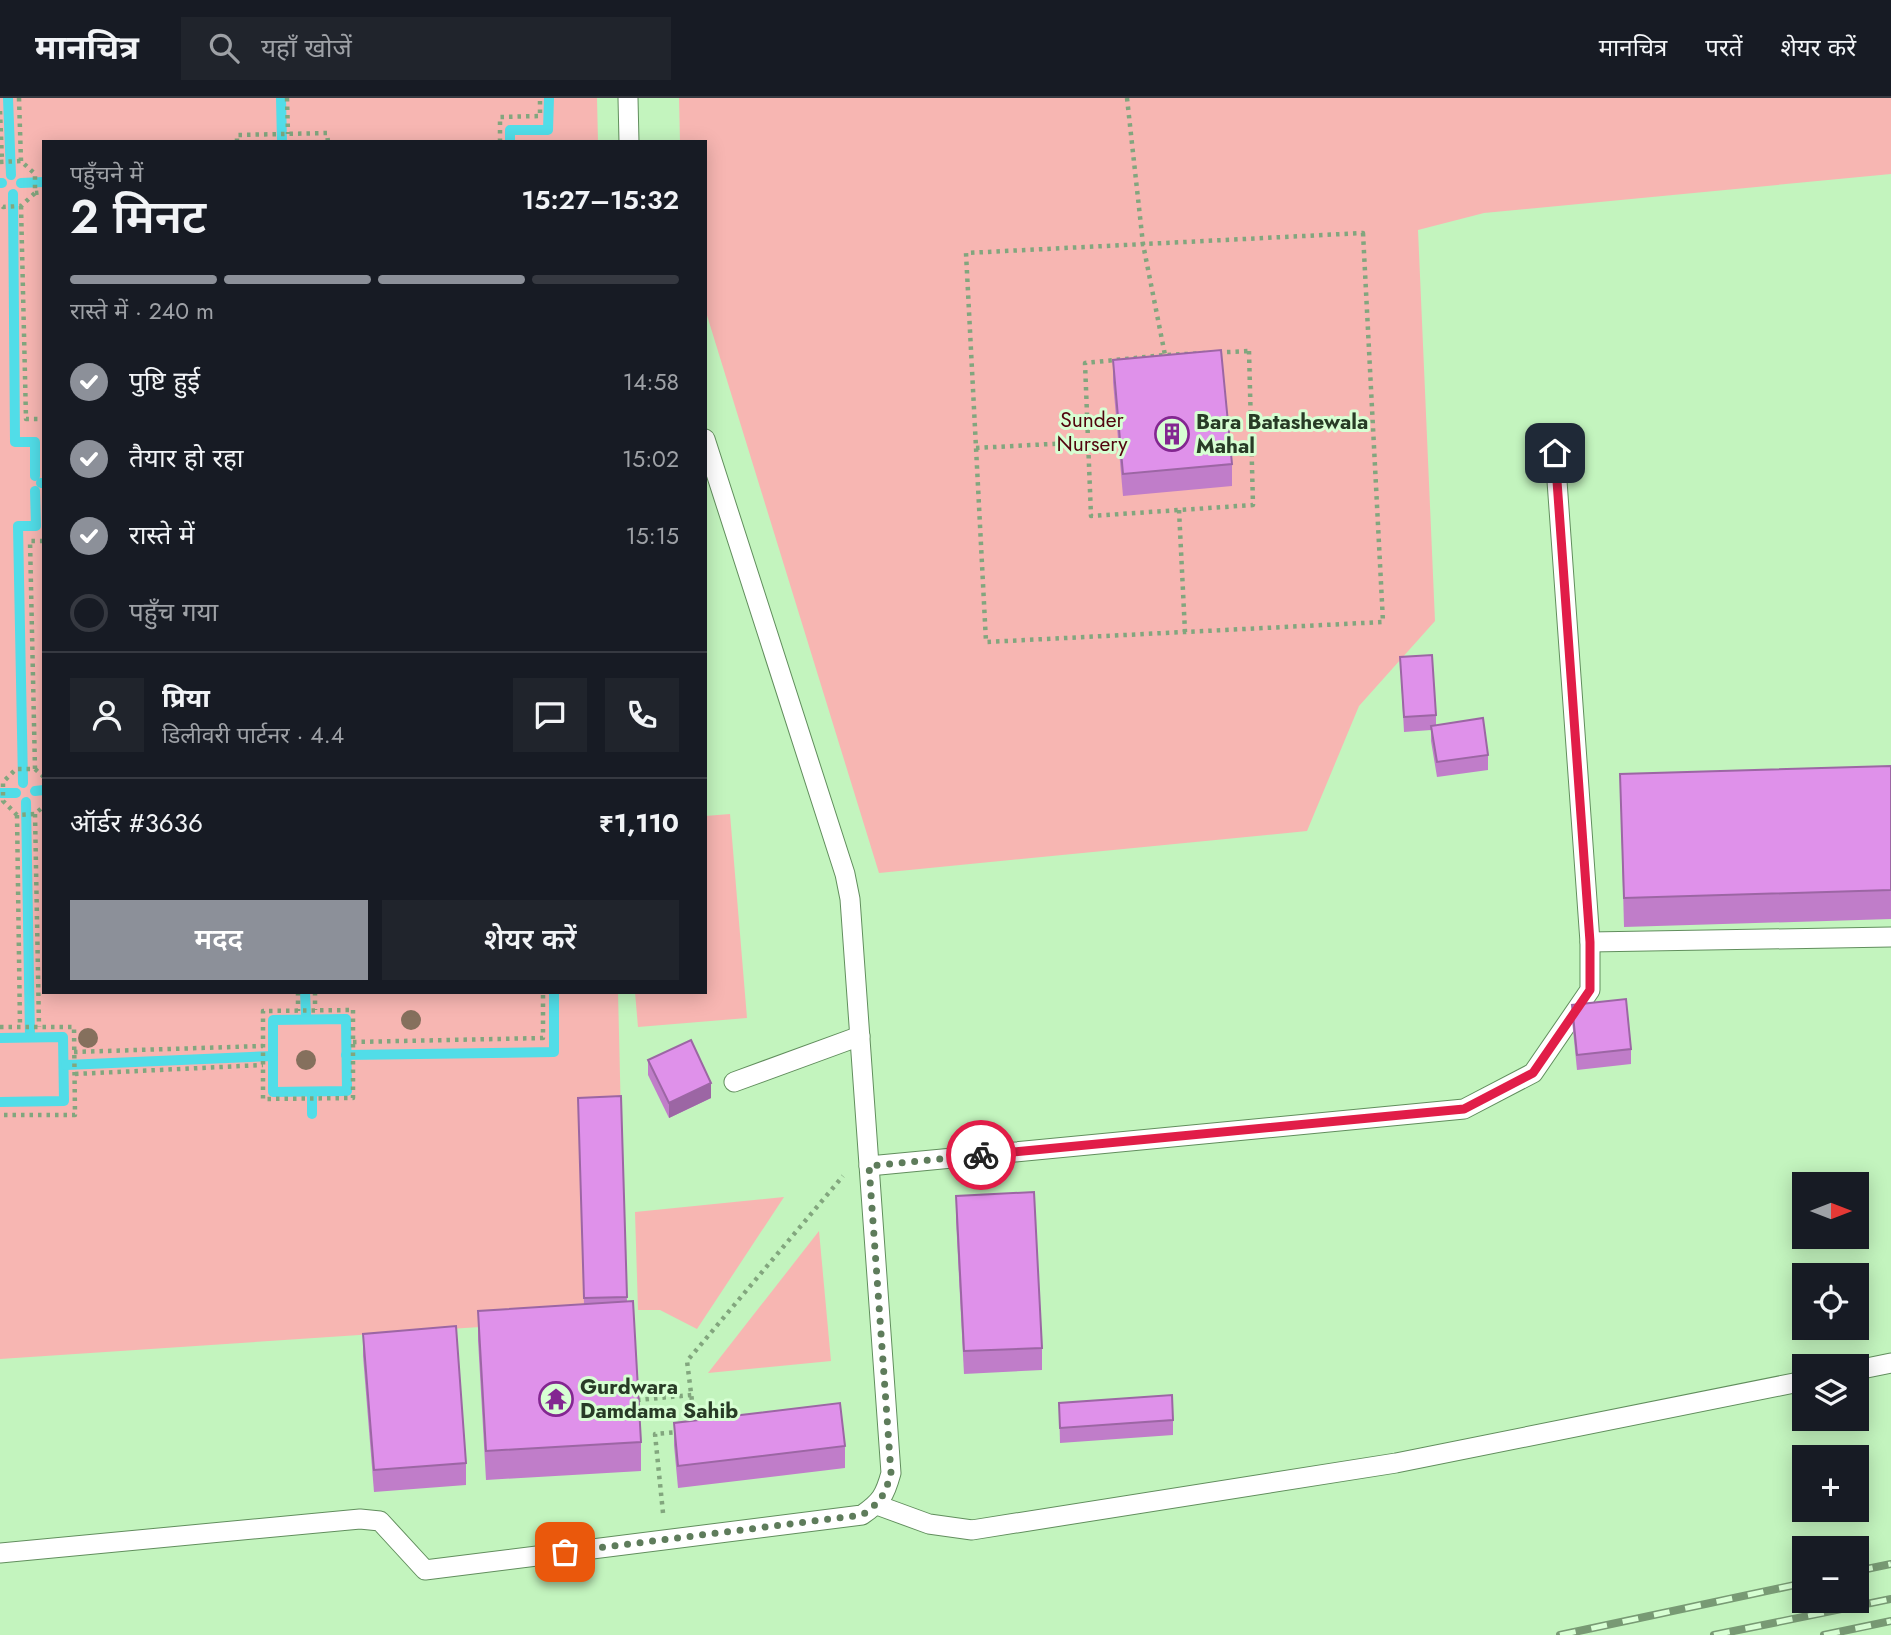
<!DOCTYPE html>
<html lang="hi">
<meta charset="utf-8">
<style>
body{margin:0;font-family:Jost,"Noto Sans Devanagari",sans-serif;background:#20242c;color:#f1f3f6;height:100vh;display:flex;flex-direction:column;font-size:26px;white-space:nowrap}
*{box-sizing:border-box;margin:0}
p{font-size:23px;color:#9ea1a6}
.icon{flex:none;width:38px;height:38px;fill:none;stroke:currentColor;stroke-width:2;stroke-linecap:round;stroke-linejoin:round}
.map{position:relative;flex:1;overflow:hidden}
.panel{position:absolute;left:42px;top:42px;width:665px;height:854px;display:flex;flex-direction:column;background:#171b24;border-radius:0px;box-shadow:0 4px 18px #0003}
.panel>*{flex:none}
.needle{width:46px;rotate:90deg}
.tools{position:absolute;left:1792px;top:1074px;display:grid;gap:14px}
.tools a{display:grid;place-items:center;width:77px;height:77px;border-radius:0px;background:#171b24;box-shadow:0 4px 18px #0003;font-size:35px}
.pin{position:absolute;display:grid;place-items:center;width:60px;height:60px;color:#fff;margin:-30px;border-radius:14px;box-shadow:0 4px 10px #0006}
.courier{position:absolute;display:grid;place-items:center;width:70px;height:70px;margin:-35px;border:5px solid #e11d48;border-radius:50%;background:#fff;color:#222;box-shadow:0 2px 9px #0007}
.headline em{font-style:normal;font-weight:600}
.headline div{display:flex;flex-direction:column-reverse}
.headline{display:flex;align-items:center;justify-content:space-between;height:119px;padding:0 28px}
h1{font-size:46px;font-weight:600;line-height:52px}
.bar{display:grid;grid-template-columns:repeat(4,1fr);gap:10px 7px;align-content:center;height:84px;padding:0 28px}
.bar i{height:9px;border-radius:5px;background:#363941}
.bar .active{background:#8c9099}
.bar p{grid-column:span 4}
.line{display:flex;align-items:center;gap:18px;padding:0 28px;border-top:2px solid #363941}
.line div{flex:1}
.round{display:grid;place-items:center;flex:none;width:74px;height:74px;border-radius:0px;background:#20242c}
ol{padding:0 28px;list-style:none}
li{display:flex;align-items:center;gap:21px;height:77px}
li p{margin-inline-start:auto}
li .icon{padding:7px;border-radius:50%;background:#8c9099;color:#fff;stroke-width:4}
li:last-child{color:#9ea1a6}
li i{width:38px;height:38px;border:4px solid #363941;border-radius:50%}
.action{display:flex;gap:14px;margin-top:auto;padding:14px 28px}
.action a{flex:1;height:80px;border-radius:0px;background:#8c9099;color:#fff;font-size:28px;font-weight:600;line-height:80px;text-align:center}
.action a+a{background:#20242c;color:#f1f3f6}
header{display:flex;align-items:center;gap:42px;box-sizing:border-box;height:98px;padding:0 35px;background:#171b24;border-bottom:2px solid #363941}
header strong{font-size:33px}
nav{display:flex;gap:38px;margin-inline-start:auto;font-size:24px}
.search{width:490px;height:63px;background:#20242c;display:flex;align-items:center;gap:18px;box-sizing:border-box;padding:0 24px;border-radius:0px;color:#9ea1a6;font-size:26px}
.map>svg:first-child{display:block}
.green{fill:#f7b6b2}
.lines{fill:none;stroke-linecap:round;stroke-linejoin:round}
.stream{stroke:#51dde8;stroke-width:10}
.lane-casing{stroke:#618e5d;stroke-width:21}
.path{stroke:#82a67e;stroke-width:4.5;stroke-dasharray:3.5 5;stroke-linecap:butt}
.lane{stroke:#fff;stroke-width:19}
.rail-casing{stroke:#789a74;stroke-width:8}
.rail{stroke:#d7ffd3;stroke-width:5;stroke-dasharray:16;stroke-linecap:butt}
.tree{fill:#85705d}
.wall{fill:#c07dc9}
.shaded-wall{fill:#9c66a4}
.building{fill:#df91ea;stroke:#9c66a4;stroke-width:2}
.done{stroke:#5e7c5b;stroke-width:7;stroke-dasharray:0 12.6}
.route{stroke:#e11d48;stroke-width:9}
.labels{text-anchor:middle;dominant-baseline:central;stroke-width:6;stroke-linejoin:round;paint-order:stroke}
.park-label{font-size:21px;fill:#52040e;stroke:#d7ffd3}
.poi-label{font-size:21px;font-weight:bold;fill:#283b26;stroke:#d7ffd3;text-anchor:start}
</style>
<header>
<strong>मानचित्र</strong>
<div class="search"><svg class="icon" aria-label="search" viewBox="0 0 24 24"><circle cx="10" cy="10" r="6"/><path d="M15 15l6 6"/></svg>यहाँ खोजें</div>
<nav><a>मानचित्र</a><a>परतें</a><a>शेयर करें</a></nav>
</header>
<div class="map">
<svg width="1891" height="1537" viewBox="0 0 1891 1537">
<rect width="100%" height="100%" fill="#c3f4be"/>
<g class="green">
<polygon points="0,0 597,0 598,44 44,44 44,894 618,894 621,1020 584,1222 0,1261"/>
<polygon points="679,0 1891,0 1891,76 1484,115 1418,132 1435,523 1359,608 1307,733 879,775 705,211 705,44 680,44"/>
<polygon points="730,716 747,920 638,929 635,894 705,894 705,718"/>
<polygon points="784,1099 697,1231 660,1212 638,1212 635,1114"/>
<polygon points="819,1133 831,1263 708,1275"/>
</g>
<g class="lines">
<g class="stream">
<polyline points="8,0 11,77"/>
<polyline points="281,0 282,44"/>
<polyline points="510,44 510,32 548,32 549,0"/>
<polyline points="0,85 2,85"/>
<polyline points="21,85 44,84"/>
<polyline points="13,96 15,344 35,344 35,378"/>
<polyline points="41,385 44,385"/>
<polyline points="23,685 18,428 36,428 35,393"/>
<polyline points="35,693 44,692"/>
<polyline points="0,695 16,695"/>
<polyline points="26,704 30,939"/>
<polyline points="305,894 306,916"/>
<polygon points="346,921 347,993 273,994 273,922"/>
<polyline points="0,940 63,939 64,1003 0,1004"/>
<polyline points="346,957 554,954 554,894"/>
<polyline points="66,967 273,958"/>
<polyline points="312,998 312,1016"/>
</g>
<g class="lane-casing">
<g id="lane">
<polyline points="628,0 629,44"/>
<polyline points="1590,844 1891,839"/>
<polyline points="734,984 860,938"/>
<polyline points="869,1068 1464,1011 1533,975 1590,892 1590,844 1555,355"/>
<polyline points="1857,1272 1891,1265"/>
<polyline points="877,1407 929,1426 972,1432 1396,1365 1804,1283"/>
<path d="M0,1455L360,1421L380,1423L425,1472L862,1417C881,1404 885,1397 891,1375L850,801L845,776L705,341"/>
</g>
</g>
<g class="path">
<polyline points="19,0 21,63"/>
<polyline points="287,0 288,36"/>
<polyline points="1127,0 1143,146 1165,257"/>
<polyline points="0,13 2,63"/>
<polyline points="237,44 237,37 327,35 328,44"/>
<polyline points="500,44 500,19 540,18 540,0"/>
<polyline points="0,64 21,63 35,76 35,95 21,108 3,109 0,106"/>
<polyline points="35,95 44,94"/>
<polyline points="21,108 26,321 44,321"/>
<polygon points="1363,135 1383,524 986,544 966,155"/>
<polygon points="1249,253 1253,407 1091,418 1085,265 1165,257"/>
<polyline points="976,350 1088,344"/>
<polyline points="1179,412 1185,534"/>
<polyline points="35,671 30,443 44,443"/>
<polyline points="44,679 35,671 16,671 3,684 3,703 17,717 35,716 44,708"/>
<polyline points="35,716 39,929"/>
<polyline points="17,717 20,929"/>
<polyline points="298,894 298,913"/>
<polyline points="315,894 315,912"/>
<polygon points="353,912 353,1000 263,1001 263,913"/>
<polyline points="0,929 74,929 75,1017 0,1017"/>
<polyline points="353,944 543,940 543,894"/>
<polyline points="74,954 263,948"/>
<polyline points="75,976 263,967"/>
<polyline points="637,1302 692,1297"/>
<polyline points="695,1327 687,1263 843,1078"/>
<polyline points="663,1415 655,1336 679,1334"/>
</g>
<use href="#lane" class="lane"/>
<g class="rail-casing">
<g id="rail">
<polyline points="1857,1473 1891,1466"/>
<polyline points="1560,1537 1804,1485"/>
<polyline points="1714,1537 1891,1501"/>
<polyline points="1824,1537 1891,1523"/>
</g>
</g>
<use href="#rail" class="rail"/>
</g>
<g class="tree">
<circle cx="411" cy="922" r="10"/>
<circle cx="88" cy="940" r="10"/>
<circle cx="306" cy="962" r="10"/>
</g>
<g class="wall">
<polygon points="1113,262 1232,366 1232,388 1123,398 1113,284"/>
<polygon points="1400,559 1436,617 1436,627 1488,657 1488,672 1437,679 1431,643 1431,632 1404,634"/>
<polygon points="1891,668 1891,821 1624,829 1620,676"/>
<polygon points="1572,907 1631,951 1631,966 1577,972 1572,922"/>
<polygon points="648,962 711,1000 669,1020 648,977"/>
<polygon points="621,998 627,1204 641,1344 641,1373 486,1382 478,1242 478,1213 584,1206 578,1000"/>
<polygon points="956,1098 1042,1250 1042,1272 964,1276 956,1121"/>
<polygon points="363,1236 466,1365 466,1387 374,1394 363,1258"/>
<polygon points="1059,1305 1173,1322 1173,1337 1060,1345"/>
<polygon points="674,1325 845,1348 845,1370 678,1390 674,1347"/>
</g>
<polygon class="shaded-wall" points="711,985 711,1000 669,1020 669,1005"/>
<g class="building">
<polygon points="1221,252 1232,366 1123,376 1113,262"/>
<polygon points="1432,557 1436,617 1404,619 1400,559"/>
<polygon points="1483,620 1488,657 1437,664 1431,628"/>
<polygon points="1891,668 1891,792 1624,800 1620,676"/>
<polygon points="1626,901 1631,951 1577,957 1572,907"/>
<polygon points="691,942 711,985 669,1005 648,962"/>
<polygon points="621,998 627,1199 584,1200 578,1000"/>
<polygon points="1034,1094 1042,1250 964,1253 956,1098"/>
<polygon points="633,1203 641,1344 486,1353 478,1213"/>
<polygon points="456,1228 466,1365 374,1372 363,1236"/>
<polygon points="1172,1297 1173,1322 1060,1330 1059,1305"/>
<polygon points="840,1305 845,1348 678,1368 674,1325"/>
</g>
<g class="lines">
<path class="done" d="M565,1454L862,1417C881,1404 885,1397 891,1375L869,1068L981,1057"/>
<polyline class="route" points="981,1057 1464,1011 1533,975 1590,892 1590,844 1555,355"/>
</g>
<defs>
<g id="building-ring" transform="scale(1.75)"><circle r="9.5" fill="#d7ffd3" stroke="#832691" stroke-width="1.5"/><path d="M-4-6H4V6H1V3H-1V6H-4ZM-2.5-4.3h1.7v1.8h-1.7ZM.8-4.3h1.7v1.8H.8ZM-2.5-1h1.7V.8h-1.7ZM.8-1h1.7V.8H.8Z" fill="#832691"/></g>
<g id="temple-ring" transform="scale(1.75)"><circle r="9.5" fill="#d7ffd3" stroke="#832691" stroke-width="1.5"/><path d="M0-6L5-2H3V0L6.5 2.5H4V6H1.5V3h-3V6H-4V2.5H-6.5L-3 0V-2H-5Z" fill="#832691"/></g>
</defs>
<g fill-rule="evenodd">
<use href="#building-ring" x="1172" y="336"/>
<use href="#temple-ring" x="556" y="1301"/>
</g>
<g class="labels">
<g class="park-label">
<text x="1092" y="322">Sunder<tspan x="1092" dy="24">Nursery</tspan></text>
</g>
<g class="poi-label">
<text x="1196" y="324">Bara Batashewala<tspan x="1196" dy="24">Mahal</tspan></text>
<text x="580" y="1289">Gurdwara<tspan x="580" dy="24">Damdama Sahib</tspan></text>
</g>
</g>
</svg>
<div class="tools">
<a><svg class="needle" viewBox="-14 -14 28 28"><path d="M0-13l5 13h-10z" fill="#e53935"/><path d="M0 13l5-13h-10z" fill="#9ea1a6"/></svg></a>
<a><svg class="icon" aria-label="locate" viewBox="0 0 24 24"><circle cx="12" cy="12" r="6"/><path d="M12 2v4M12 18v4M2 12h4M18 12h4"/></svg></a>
<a><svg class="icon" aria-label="layers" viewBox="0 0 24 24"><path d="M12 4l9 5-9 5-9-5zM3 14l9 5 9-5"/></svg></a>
<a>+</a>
<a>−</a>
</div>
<div class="pin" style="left:565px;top:1454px;background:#ea580c"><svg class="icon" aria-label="bag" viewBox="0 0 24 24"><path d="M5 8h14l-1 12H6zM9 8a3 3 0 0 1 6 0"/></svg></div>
<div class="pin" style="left:1555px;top:355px;background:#1f2937"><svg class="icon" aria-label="home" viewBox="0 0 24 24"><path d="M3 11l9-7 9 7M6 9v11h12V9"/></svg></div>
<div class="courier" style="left:981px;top:1057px"><svg class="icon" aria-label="bike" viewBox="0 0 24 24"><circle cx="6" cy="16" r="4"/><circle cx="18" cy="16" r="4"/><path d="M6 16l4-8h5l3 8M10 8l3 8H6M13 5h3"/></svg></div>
<section class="panel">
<div class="headline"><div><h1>2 मिनट</h1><p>पहुँचने में</p></div><em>15:27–15:32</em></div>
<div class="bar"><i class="active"></i><i class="active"></i><i class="active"></i><i></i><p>रास्ते में · 240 m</p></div>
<ol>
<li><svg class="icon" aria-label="check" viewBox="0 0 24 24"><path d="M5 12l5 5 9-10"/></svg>पुष्टि हुई<p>14:58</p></li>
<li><svg class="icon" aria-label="check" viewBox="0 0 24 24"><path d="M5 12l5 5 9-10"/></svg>तैयार हो रहा<p>15:02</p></li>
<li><svg class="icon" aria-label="check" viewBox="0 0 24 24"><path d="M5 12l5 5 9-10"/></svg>रास्ते में<p>15:15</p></li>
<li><i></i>पहुँच गया</li>
</ol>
<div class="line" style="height:126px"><a class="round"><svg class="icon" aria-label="person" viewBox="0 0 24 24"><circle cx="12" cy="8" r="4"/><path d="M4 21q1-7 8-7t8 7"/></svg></a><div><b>प्रिया</b><p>डिलीवरी पार्टनर · 4.4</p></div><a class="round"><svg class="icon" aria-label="chat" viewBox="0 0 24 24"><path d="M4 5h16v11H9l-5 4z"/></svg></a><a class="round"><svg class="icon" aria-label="phone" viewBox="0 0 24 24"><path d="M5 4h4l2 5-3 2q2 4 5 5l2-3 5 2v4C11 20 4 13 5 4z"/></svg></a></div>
<div class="line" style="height:91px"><div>ऑर्डर #3636</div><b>₹1,110</b></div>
<div class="action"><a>मदद</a><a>शेयर करें</a></div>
</section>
</div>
